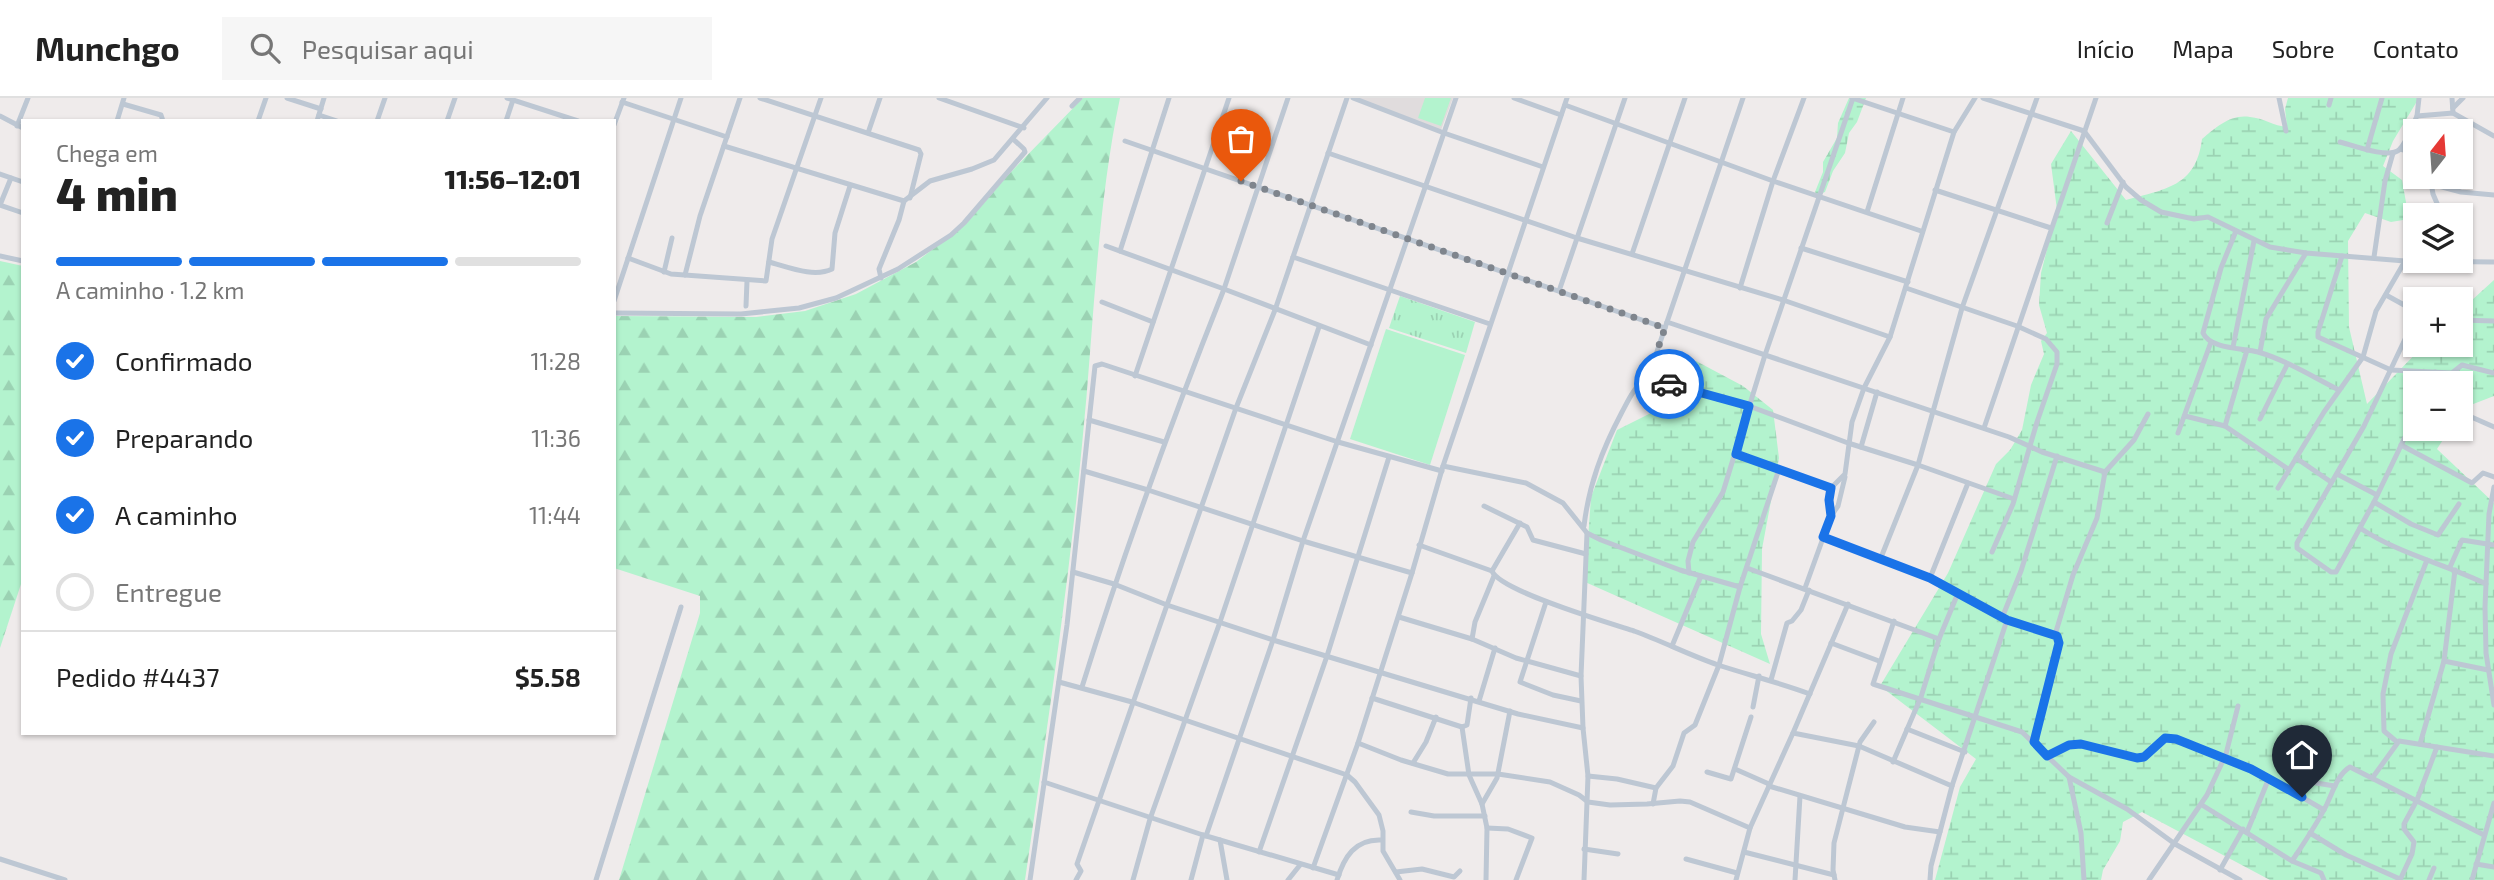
<!DOCTYPE html>
<html lang="pt">
<meta charset="utf-8">
<style>
body{margin:0;font-family:"Exo 2",sans-serif;background:#f6f6f6;color:#222;height:100vh;display:flex;flex-direction:column;font-size:26px;white-space:nowrap}
*{box-sizing:border-box;margin:0}
p{font-size:23px;color:#767676}
.icon{flex:none;width:38px;height:38px;fill:none;stroke:currentColor;stroke-width:2;stroke-linecap:round;stroke-linejoin:round}
.map{position:relative;flex:1;overflow:hidden}
.drawer{position:absolute;left:21px;top:21px;width:595px;height:616px;display:flex;flex-direction:column;background:#fff;border-radius:0px;box-shadow:0 2px 5px #0004}
.drawer>*{flex:none}
.needle{width:46px;rotate:17deg}
.buttons{position:absolute;left:2403px;top:21px;display:grid;gap:14px}
.buttons a{display:grid;place-items:center;width:70px;height:70px;border-radius:0px;background:#fff;box-shadow:0 2px 5px #0004;font-size:35px}
.pin{position:absolute;display:grid;place-items:center;width:60px;height:60px;color:#fff;margin:-72px -30px;border-radius:50% 50% 50% 0;rotate:-45deg;box-shadow:0 0 7px #0007}
.pin .icon{rotate:45deg}
.courier{position:absolute;display:grid;place-items:center;width:70px;height:70px;margin:-35px;border:5px solid #1a73e8;border-radius:50%;background:#fff;color:#222;box-shadow:0 2px 9px #0007}
.summary em{font-style:normal;font-weight:800}
.summary div{display:flex;flex-direction:column-reverse}
.summary{display:flex;align-items:center;justify-content:space-between;height:119px;padding:0 35px}
h1{font-size:46px;font-weight:800;line-height:52px}
.bar{display:grid;grid-template-columns:repeat(4,1fr);gap:10px 7px;align-content:center;height:84px;padding:0 35px}
.bar i{height:9px;border-radius:5px;background:#e0e0e0}
.bar .active{background:#1a73e8}
.bar p{grid-column:span 4}
.line{display:flex;align-items:center;gap:18px;padding:0 35px;border-top:2px solid #e0e0e0}
.line div{flex:1}
ol{padding:0 35px;list-style:none}
li{display:flex;align-items:center;gap:21px;height:77px}
li p{margin-inline-start:auto}
li .icon{padding:7px;border-radius:50%;background:#1a73e8;color:#fff;stroke-width:4}
li:last-child{color:#767676}
li i{width:38px;height:38px;border:4px solid #e0e0e0;border-radius:50%}
header{display:flex;align-items:center;gap:42px;box-sizing:border-box;height:98px;padding:0 35px;background:#fff;border-bottom:2px solid #e0e0e0}
header strong{font-size:33px}
nav{display:flex;gap:38px;margin-inline-start:auto;font-size:24px}
.search{width:490px;height:63px;background:#f6f6f6;display:flex;align-items:center;gap:18px;box-sizing:border-box;padding:0 24px;border-radius:0px;color:#767676;font-size:26px}
.map>svg:first-child{display:block}
.education{fill:#e0dcdd}
.grass{fill:#b3f3ce}
.forest{fill:url(#forest-firs)}
.wetland{fill:url(#wetland-marsh)}
.park{fill:url(#park-tufts)}
.lines{fill:none;stroke-linecap:round;stroke-linejoin:round}
.street{stroke:#bdc7d3;stroke-width:5}
.done{stroke:#7f858d;stroke-width:7;stroke-dasharray:0 12.6}
.route{stroke:#1a73e8;stroke-width:9}
</style>
<header>
<strong>Munchgo</strong>
<div class="search"><svg class="icon" aria-label="search" viewBox="0 0 24 24"><circle cx="10" cy="10" r="6"/><path d="M15 15l6 6"/></svg>Pesquisar aqui</div>
<nav><a>Início</a><a>Mapa</a><a>Sobre</a><a>Contato</a></nav>
</header>
<div class="map">
<svg width="2494" height="782" viewBox="0 0 2494 782">
<defs>
<pattern id="forest-firs" width="22" height="20" patternUnits="userSpaceOnUse" patternTransform="scale(1.75)"><rect width="22" height="20" fill="#b3f3ce"/><path d="M5 1l3.5 6h-7zM16 11l3.5 6h-7z" fill="#9bd2b3"/></pattern>
<pattern id="wetland-marsh" width="20" height="14" patternUnits="userSpaceOnUse" patternTransform="scale(1.75)"><rect width="20" height="14" fill="#b3f3ce"/><path d="M1 5h8M5 5V1M11 12h8M15 12V8" fill="none" stroke="#9bd2b3"/></pattern>
<pattern id="park-tufts" width="24" height="20" patternUnits="userSpaceOnUse" patternTransform="scale(1.75)"><rect width="24" height="20" fill="#b3f3ce"/><path d="M3 7l-1-3M5 7V3M7 7l1-3M15 17l-1-3M17 17v-4M19 17l1-3" fill="none" stroke="#9bd2b3"/></pattern>
</defs>
<rect width="100%" height="100%" fill="#efebeb"/>
<polygon class="education" points="1357,0 1453,0 1441,32"/>
<g class="grass">
<polygon points="1425,0 1451,0 1441,28 1418,20"/>
<polygon points="1386,231 1465,257 1430,367 1350,341"/>
</g>
<g class="forest">
<path d="M1083,0H1120C1096,114 1094,231 1082,347C1068,493 1046,637 1025,782H619L700,515V498L614,470V218L756,219L805,213L856,196L916,164L966,126L1008,77Z"/>
<polygon points="0,163 23,168 23,480 0,550"/>
</g>
<g class="wetland">
<polygon points="1849,0 1866,0 1857,24 1849,35 1845,55 1833,73 1825,94 1817,97 1815,94 1823,74 1823,64 1837,40 1838,25"/>
<path d="M2288,0H2419L2393,43L2383,68L2402,82L2409,121L2391,124L2365,115L2348,143L2349,229L2367,306L2424,247H2460L2461,212L2494,182V298L2463,310L2461,313L2460,285H2415V331H2450L2437,351L2494,405V782H2270L2142,714L2123,724L2120,743L2103,772L2101,782H1935L1960,689L1976,661L1880,588L1948,475L1996,366L2010,352L2022,332L2031,287L2044,256L2041,243L2047,235L2039,207L2041,175L2057,112L2051,66L2071,33L2126,102C2165,91 2196,89 2202,41C2217,29 2230,16 2250,19C2263,20 2274,28 2287,29L2285,11Z"/>
<polygon points="1696,263 1743,288 1773,312 1779,360 1762,451 1761,536 1770,566 1585,484 1591,399 1617,332 1673,304"/>
</g>
<polygon class="park" points="1400,198 1475,224 1466,255 1389,230"/>
<g class="lines">
<g class="street">
<polyline points="287,0 321,11"/>
<polyline points="507,0 578,23"/>
<polyline points="760,0 919,52 921,56 910,100"/>
<polyline points="939,0 1024,30"/>
<polyline points="1288,0 1224,191 1371,247"/>
<polyline points="1353,0 1444,35 1543,69"/>
<polyline points="1514,0 1561,17"/>
<polyline points="1743,0 1648,280 1749,308 1848,345 1918,367 1962,210 2037,0"/>
<polyline points="1852,0 1954,34"/>
<polyline points="1983,0 2084,33 2126,89 2141,102 2161,114 2194,121 2208,119 2270,149 2306,155 2405,163 2494,164"/>
<polyline points="2279,0 2286,33"/>
<polyline points="2452,0 2453,15"/>
<polyline points="622,4 727,39"/>
<polyline points="123,6 161,17 163,23"/>
<polyline points="1565,7 1773,83 1921,133"/>
<polyline points="2329,7 2331,0"/>
<polyline points="1072,8 1080,0"/>
<polyline points="2453,10 2463,0"/>
<polyline points="319,17 337,23"/>
<polyline points="0,18 23,30"/>
<polyline points="2417,18 2419,0"/>
<polyline points="117,23 124,0"/>
<polyline points="258,23 266,0"/>
<polyline points="317,23 324,0"/>
<polyline points="377,23 385,0"/>
<polyline points="447,23 455,0"/>
<polyline points="506,23 513,2"/>
<polyline points="614,27 624,0"/>
<polyline points="17,28 28,0"/>
<polyline points="868,35 880,0"/>
<polyline points="1125,43 1665,230"/>
<path d="M2340,44C2352,47 2388,61 2399,52C2407,44 2412,28 2417,18L2453,15L2494,38"/>
<polyline points="724,48 904,103 930,83 972,71 994,62 1047,0"/>
<polyline points="2400,51 2415,55"/>
<polyline points="2367,52 2382,0"/>
<polyline points="1328,55 1577,140 1783,202 1890,239"/>
<polyline points="0,76 23,84"/>
<polyline points="2430,79 2433,96 2442,117"/>
<polyline points="11,80 0,107 23,115"/>
<polyline points="2431,86 2461,94 2494,97"/>
<polyline points="1935,92 2051,130"/>
<polyline points="1867,114 1903,0"/>
<polyline points="2107,125 2123,84"/>
<path d="M2236,133L2221,170L2203,235C2210,251 2242,250 2258,254C2286,262 2313,279 2339,292"/>
<polyline points="1801,150 1908,184"/>
<polyline points="1120,153 1169,0"/>
<polyline points="1632,156 1685,0"/>
<polyline points="0,158 23,163"/>
<polyline points="2342,158 2318,234 2318,239 2391,272 2452,275 2462,267 2494,275"/>
<polyline points="1293,159 1490,226"/>
<polyline points="2374,159 2385,83 2393,55"/>
<polyline points="628,160 671,176 766,183 772,141 821,0"/>
<path d="M769,164C788,169 814,180 832,171L835,135L850,88"/>
<polyline points="664,174 672,140"/>
<polyline points="685,177 700,118 740,0"/>
<polyline points="881,180 879,171 899,122 904,103"/>
<polyline points="1740,190 1773,83 1804,0"/>
<polyline points="1906,190 2017,228 2046,241 2057,254 2057,266 2037,324 2013,406 1992,454"/>
<polyline points="1559,193 1625,0"/>
<polyline points="2386,197 2415,213"/>
<polyline points="614,203 681,0"/>
<polyline points="1102,204 1153,224"/>
<polyline points="746,208 747,183"/>
<polyline points="614,215 741,216 799,210 836,200 898,171 951,137 964,125 1025,54 1024,51 1013,41"/>
<polyline points="2415,220 2364,328 2302,436 2297,445 2297,450 2331,474 2336,474 2374,404 2406,337 2415,324"/>
<polyline points="2460,222 2494,223"/>
<polyline points="1667,224 2009,339 2042,354 2105,374"/>
<polyline points="2233,249 2254,143"/>
<polyline points="2260,254 2266,221 2306,155"/>
<polyline points="1135,278 1229,0"/>
<polyline points="2432,285 2435,274"/>
<polyline points="2454,285 2455,274"/>
<polyline points="2460,314 2494,329"/>
<polyline points="2185,318 2225,328 2288,371"/>
<polyline points="2260,321 2287,267"/>
<polyline points="1089,322 1164,344"/>
<polyline points="2225,328 2247,252"/>
<polyline points="1984,330 2096,0"/>
<polyline points="2178,335 2211,244"/>
<polyline points="2401,347 2472,385 2483,375 2494,379"/>
<polyline points="1861,349 1877,294"/>
<polyline points="1736,356 1779,371"/>
<polyline points="2296,360 2331,384"/>
<polyline points="1443,368 1526,385 1563,405 1587,435 1601,442 1680,472 1740,489"/>
<polyline points="1084,373 1148,392 1303,443 1412,475"/>
<polyline points="2337,376 2377,397"/>
<polyline points="2494,389 2489,416 2485,509 2486,555 2494,607"/>
<polyline points="2278,390 2324,314 2363,259 2376,213 2405,163"/>
<polyline points="2374,404 2411,426 2438,437 2459,406"/>
<polyline points="1484,408 1527,429 1533,442 1586,456"/>
<polyline points="1831,418 1838,408 1845,379"/>
<path d="M1584,428C1589,386 1602,352 1622,314C1629,301 1635,287 1648,280"/>
<path d="M2360,430C2399,456 2445,466 2486,486"/>
<polyline points="1823,439 1930,480 2002,520 2057,538 2059,545 2034,644"/>
<path d="M1419,447L1492,473C1500,493 1609,525 1634,533C1662,543 1689,557 1718,567C1749,577 1780,585 1810,596"/>
<polyline points="1880,462 1918,367 2014,401"/>
<polyline points="2450,469 2462,442 2494,447"/>
<polyline points="1747,470 1939,541"/>
<polyline points="1492,473 1520,425"/>
<polyline points="1073,474 1114,486 1167,507 1236,310 1275,212 1347,0"/>
<polyline points="1689,475 1688,463 1693,444 1723,394 1765,257 1853,0"/>
<polyline points="1930,480 1968,385"/>
<polyline points="1805,490 1831,418 1829,402 1831,390 1845,376 1852,324 1864,290 1890,239 1954,34 1975,0"/>
<polyline points="1546,504 1520,584 1553,597 1581,603"/>
<polyline points="1848,506 1793,635 1859,648 1952,688 2007,522"/>
<polyline points="1399,519 1472,541 1516,560 1581,578"/>
<polyline points="2002,520 2021,473 2057,358"/>
<polyline points="1894,523 1873,586 2022,634 2069,679 2127,711 2175,746 2240,782"/>
<polyline points="2055,537 2073,477 2097,420 2105,374 2134,342 2148,316"/>
<polyline points="1472,541 1475,524 1494,478"/>
<polyline points="1831,545 1879,563"/>
<polyline points="1672,548 1701,478"/>
<polyline points="2444,563 2488,572"/>
<polyline points="1771,582 1787,525 1792,523 1801,512 1809,492"/>
<polyline points="1059,584 1132,604 1347,677 1355,684 1379,717 1383,733 1383,753 1400,782"/>
<path d="M1082,589C1124,454 1172,322 1224,191L1106,148"/>
<polyline points="1372,600 1462,629"/>
<polyline points="1479,603 1495,550"/>
<polyline points="1753,609 1759,578"/>
<polyline points="1462,629 1469,677 1482,706 1487,730 1486,782"/>
<polyline points="1462,629 1467,627 1471,600"/>
<polyline points="1907,631 1965,654"/>
<polyline points="2397,644 2384,633 2383,596 2391,556 2427,462"/>
<polyline points="1358,645 1401,662 1448,676 1498,676 1550,684 1579,697 1588,704 1610,707 1647,706 1680,703 1690,704 1750,730"/>
<polyline points="2420,646 2444,563 2455,472"/>
<polyline points="2047,658 2069,647 2081,646 2137,660 2144,659 2165,640 2176,641 2269,680 2324,712"/>
<polyline points="1893,664 1921,599 1939,541 1958,495"/>
<polyline points="1413,665 1426,644 1436,619"/>
<polyline points="2278,669 2316,685 2335,688"/>
<polyline points="1735,671 1769,686"/>
<polyline points="1707,674 1731,681 1751,619"/>
<polyline points="1588,678 1617,681 1656,690"/>
<polyline points="2069,679 2081,735 2084,782"/>
<polyline points="2373,679 2399,643 2494,658"/>
<polyline points="1044,684 1203,737 1339,777"/>
<polyline points="1769,688 1905,729 1940,734"/>
<polyline points="1482,706 1497,680 1510,613"/>
<polyline points="1653,706 1656,690 1673,668 1684,635 1695,627 1719,567 1740,489 1779,371 1831,390"/>
<polyline points="2202,707 2292,763 2321,775 2324,782"/>
<polyline points="1411,714 1434,718 1485,718"/>
<polyline points="1487,730 1508,731 1532,740 1516,782"/>
<polyline points="2247,734 2269,680"/>
<polyline points="2310,735 2346,757 2400,781"/>
<polyline points="1206,738 1273,542 1303,443 1456,0"/>
<polyline points="1220,742 1227,782"/>
<polyline points="1584,751 1618,756"/>
<polyline points="1259,754 1327,558 1389,359"/>
<polyline points="1744,754 1834,777"/>
<polyline points="0,761 65,782"/>
<polyline points="1686,761 1737,775"/>
<path d="M2292,763C2304,745 2317,726 2327,706C2333,693 2338,676 2350,669L2484,737"/>
<polyline points="2476,766 2494,769"/>
<polyline points="1313,770 1358,645 1412,475 1443,368 1567,0"/>
<polyline points="2220,772 2243,731"/>
<polyline points="1396,774 1422,771 1454,779 1460,773"/>
<polyline points="596,782 681,509"/>
<polyline points="1030,782 1067,527 1095,268 1102,266 1338,344 1442,373"/>
<polyline points="1076,782 1081,773 1077,766 1167,507 1273,542 1518,616 1583,630"/>
<polyline points="1133,782 1150,721 1220,524 1319,229"/>
<polyline points="1191,782 1203,737"/>
<polyline points="1288,782 1300,767"/>
<path d="M1337,782C1344,759 1355,741 1381,742"/>
<polyline points="1584,782 1588,678 1583,630 1581,578 1587,435"/>
<polyline points="1736,782 1750,730 1793,635"/>
<polyline points="1795,782 1800,698"/>
<polyline points="1835,782 1833,772 1834,745 1860,644 1874,624"/>
<polyline points="1930,782 1931,768 1952,688"/>
<polyline points="2149,782 2207,697 2226,656 2238,608"/>
<polyline points="2400,782 2412,756 2414,744 2404,731 2404,726 2417,702 2437,649"/>
<polyline points="2429,782 2434,770"/>
<polyline points="2472,782 2494,705"/>
</g>
</g>
<g class="lines">
<polyline class="done" points="1241,83 1665,230 1648,279 1669,286"/>
<polyline class="route" points="1669,286 1749,308 1736,356 1831,390 1829,402 1831,418 1823,439 1930,480 2007,522 2057,538 2059,545 2034,644 2047,658 2069,647 2081,646 2137,660 2144,659 2165,640 2176,641 2251,671 2302,699"/>
</g>
</svg>
<div class="buttons">
<a><svg class="needle" viewBox="-14 -14 28 28"><path d="M0-13l5 13h-10z" fill="#e53935"/><path d="M0 13l5-13h-10z" fill="#767676"/></svg></a>
<a><svg class="icon" aria-label="layers" viewBox="0 0 24 24"><path d="M12 4l9 5-9 5-9-5zM3 14l9 5 9-5"/></svg></a>
<a>+</a>
<a>−</a>
</div>
<div class="pin" style="left:1241px;top:83px;background:#ea580c"><svg class="icon" aria-label="bag" viewBox="0 0 24 24"><path d="M5 8h14l-1 12H6zM9 8a3 3 0 0 1 6 0"/></svg></div>
<div class="pin" style="left:2302px;top:699px;background:#1f2937"><svg class="icon" aria-label="home" viewBox="0 0 24 24"><path d="M3 11l9-7 9 7M6 9v11h12V9"/></svg></div>
<div class="courier" style="left:1669px;top:286px"><svg class="icon" aria-label="car" viewBox="0 0 24 24"><path d="M5 17H2v-5l4-1 3-4h7l3 4 3 1v5h-3M9 17h6M6 11h13"/><circle cx="7" cy="17" r="2"/><circle cx="17" cy="17" r="2"/></svg></div>
<section class="drawer">
<div class="summary"><div><h1>4 min</h1><p>Chega em</p></div><em>11:56–12:01</em></div>
<div class="bar"><i class="active"></i><i class="active"></i><i class="active"></i><i></i><p>A caminho · 1.2 km</p></div>
<ol>
<li><svg class="icon" aria-label="check" viewBox="0 0 24 24"><path d="M5 12l5 5 9-10"/></svg>Confirmado<p>11:28</p></li>
<li><svg class="icon" aria-label="check" viewBox="0 0 24 24"><path d="M5 12l5 5 9-10"/></svg>Preparando<p>11:36</p></li>
<li><svg class="icon" aria-label="check" viewBox="0 0 24 24"><path d="M5 12l5 5 9-10"/></svg>A caminho<p>11:44</p></li>
<li><i></i>Entregue</li>
</ol>
<div class="line" style="height:91px"><div>Pedido #4437</div><b>$5.58</b></div>
</section>
</div>
